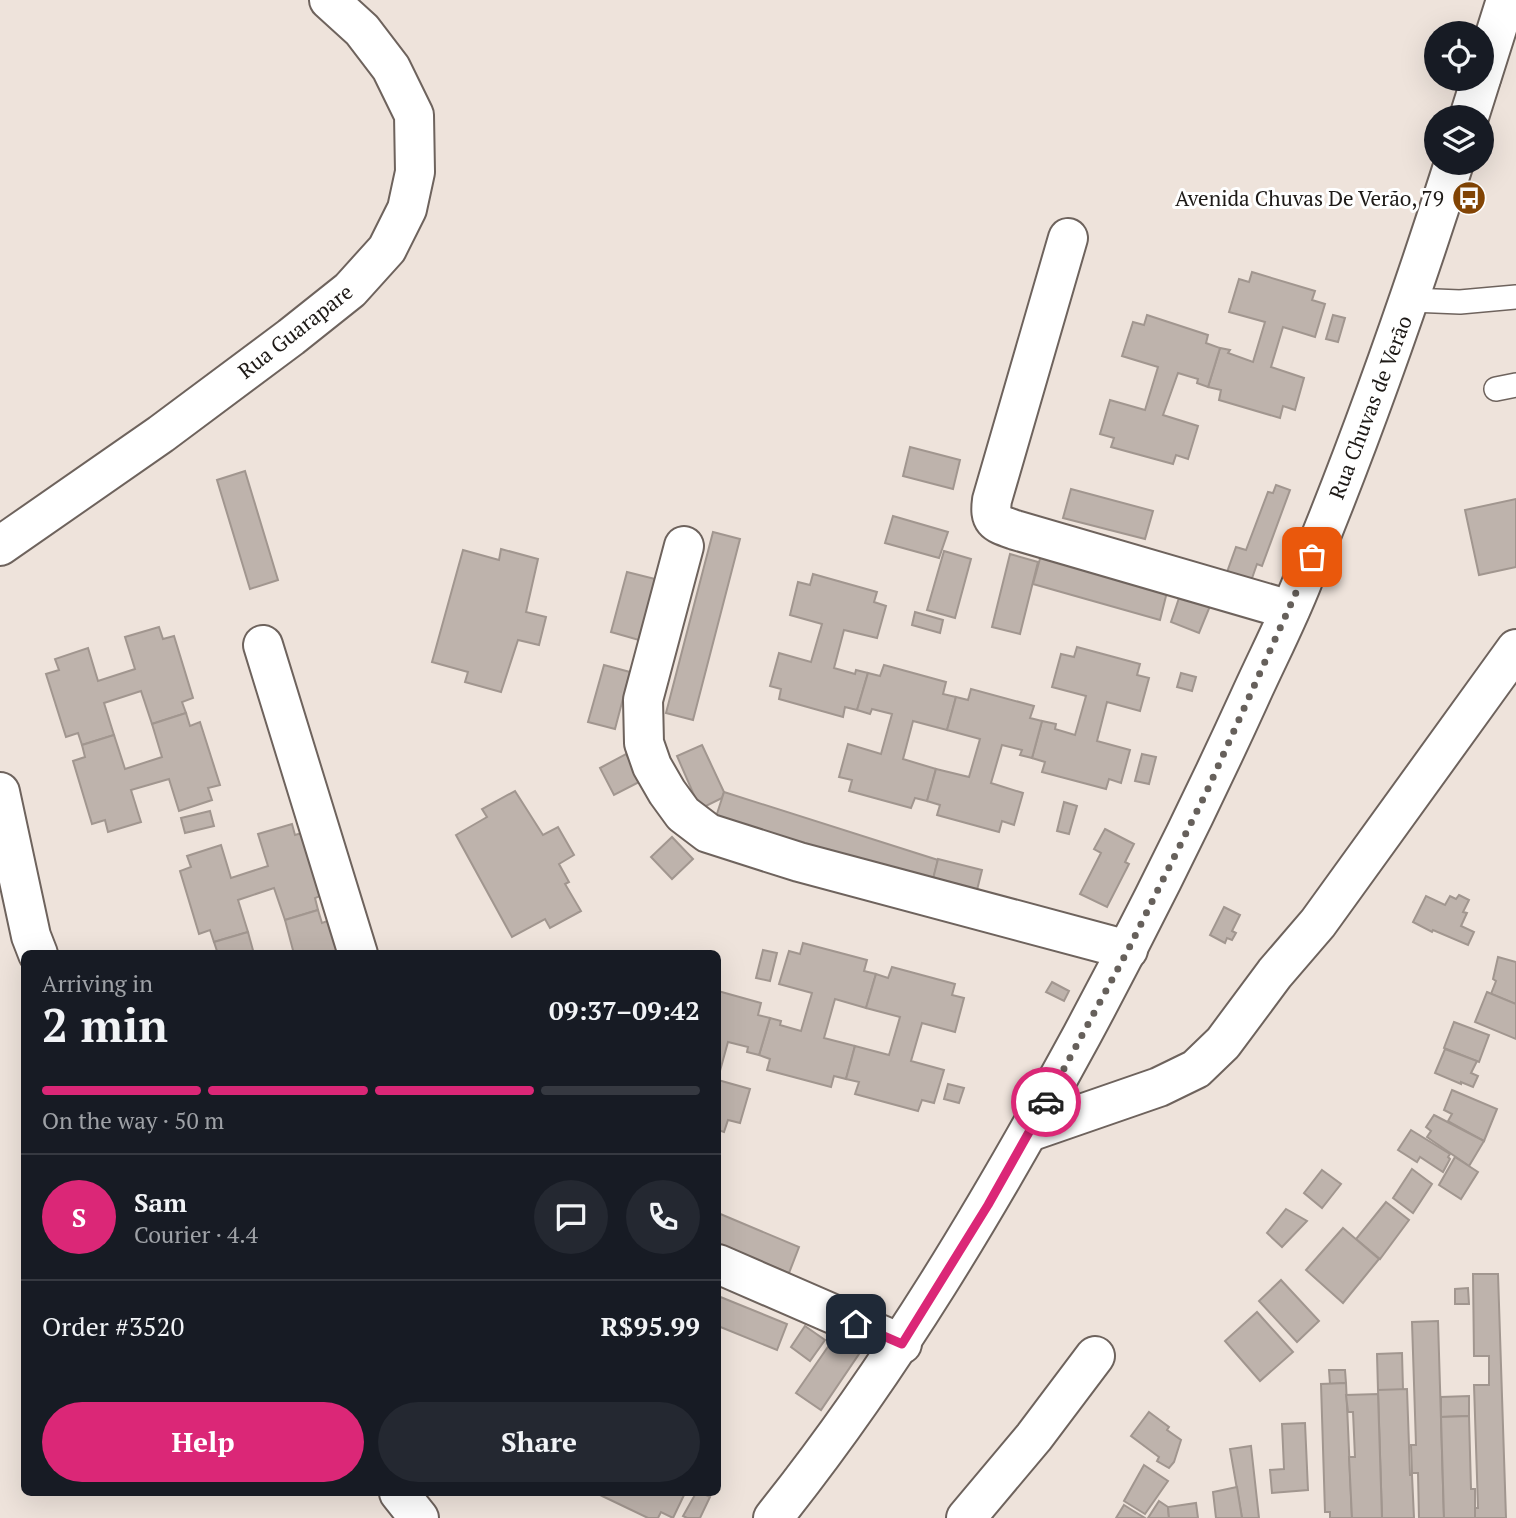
<!DOCTYPE html>
<meta charset="utf-8">
<style>
body{margin:0;font-family:"PT Serif",serif;background:#242831;color:#f1f3f6;height:100vh;display:flex;flex-direction:column;font-size:26px;white-space:nowrap}
*{box-sizing:border-box;margin:0}
p{font-size:23px;color:#9ea1a6}
.icon{flex:none;width:38px;height:38px;fill:none;stroke:currentColor;stroke-width:2;stroke-linecap:round;stroke-linejoin:round}
.map{position:relative;flex:1;overflow:hidden}
.side{position:absolute;left:21px;top:950px;width:700px;height:546px;display:flex;flex-direction:column;background:#171b24;border-radius:10px;box-shadow:0 7px 28px #0002}
.side>*{flex:none}
.fabs{position:absolute;left:1424px;top:21px;display:grid;gap:14px}
.fabs a{display:grid;place-items:center;width:70px;height:70px;border-radius:50%;background:#171b24;box-shadow:0 7px 28px #0002;font-size:35px}
.pin{position:absolute;display:grid;place-items:center;width:60px;height:60px;color:#fff;margin:-30px;border-radius:14px;box-shadow:0 4px 10px #0006}
.courier{position:absolute;display:grid;place-items:center;width:70px;height:70px;margin:-35px;border:5px solid #db2777;border-radius:50%;background:#fff;color:#222;box-shadow:0 2px 9px #0007}
.head em{font-style:normal;font-weight:600}
.head div{display:flex;flex-direction:column-reverse}
.head{display:flex;align-items:center;justify-content:space-between;height:119px;padding:0 21px}
h1{font-size:46px;font-weight:600;line-height:52px}
.bar{display:grid;grid-template-columns:repeat(4,1fr);gap:10px 7px;align-content:center;height:84px;padding:0 21px}
.bar i{height:9px;border-radius:5px;background:#363941}
.bar .selected{background:#db2777}
.bar p{grid-column:span 4}
.line{display:flex;align-items:center;gap:18px;padding:0 21px;border-top:2px solid #363941}
.line div{flex:1}
.round{display:grid;place-items:center;flex:none;width:74px;height:74px;border-radius:37px;background:#242831}
.button{display:flex;gap:14px;margin-top:auto;padding:14px 21px}
.button a{flex:1;height:80px;border-radius:42px;background:#db2777;color:#fff;font-size:28px;font-weight:600;line-height:80px;text-align:center}
.button a+a{background:#242831;color:#f1f3f6}
.map>svg:first-child{display:block}
.building{fill:#beb3ac;stroke:#a1968f;stroke-width:2}
.lines{fill:none;stroke-linecap:round;stroke-linejoin:round}
.lane-casing{stroke:#6e635d;stroke-width:26}
.street-casing{stroke:#6e635d;stroke-width:42}
.secondary-casing{stroke:#6e635d;stroke-width:42}
.lane{stroke:#fff;stroke-width:23}
.street{stroke:#fff;stroke-width:38}
.secondary{stroke:#fff;stroke-width:38}
.done{stroke:#66605b;stroke-width:7;stroke-dasharray:0 12.6}
.route{stroke:#db2777;stroke-width:9}
.labels{text-anchor:middle;dominant-baseline:central;stroke-width:6;stroke-linejoin:round;paint-order:stroke}
.poi-label{font-size:21px;fill:#1d1916;stroke:#fff;text-anchor:end}
.street-label{font-size:21px;fill:#1d1916;stroke:#fff}
</style>
<div class="map">
<svg width="1516" height="1518" viewBox="0 0 1516 1518">
<rect width="100%" height="100%" fill="#eee3db"/>
<g class="building">
<polygon points="1252,272 1315,291 1312,300 1325,304 1315,337 1283,327 1271,367 1304,378 1295,410 1283,406 1280,418 1219,400 1221,390 1208,387 1220,348 1230,350 1228,353 1253,362 1265,322 1229,312 1239,279 1249,282"/>
<polygon points="1147,315 1208,335 1206,343 1220,348 1208,387 1197,383 1198,379 1178,373 1163,415 1198,426 1188,459 1176,455 1173,464 1111,447 1114,438 1100,434 1110,400 1145,410 1158,367 1122,356 1133,322 1144,325"/>
<polygon points="1333,315 1345,318 1338,342 1326,339"/>
<polygon points="910,447 960,460 953,489 903,476"/>
<polygon points="245,471 278,580 250,589 217,480"/>
<polygon points="1276,485 1290,490 1262,566 1257,564 1250,584 1226,575 1236,547 1246,550 1268,492 1273,493"/>
<polygon points="1071,489 1153,511 1145,539 1063,518"/>
<polygon points="1516,499 1516,567 1479,575 1465,510"/>
<polygon points="893,516 948,532 939,558 885,543"/>
<polygon points="713,532 740,539 693,720 666,713"/>
<polygon points="501,549 538,559 526,612 546,617 539,645 518,640 501,692 465,682 468,672 432,662 463,550 499,560"/>
<polygon points="944,551 971,559 955,618 927,610"/>
<polygon points="1010,554 1038,562 1020,634 992,627"/>
<polygon points="1041,555 1167,592 1160,620 1033,584"/>
<polygon points="627,572 655,579 639,640 611,632"/>
<polygon points="813,574 877,592 874,602 886,606 877,638 844,630 834,668 855,674 856,670 868,673 857,710 845,707 843,717 779,699 781,689 770,686 779,653 811,662 822,624 790,615 798,582 810,585"/>
<polygon points="1180,595 1210,606 1199,633 1171,622"/>
<polygon points="915,612 943,620 940,633 912,625"/>
<polygon points="159,627 163,639 174,636 193,698 182,702 186,713 152,724 141,691 104,703 114,735 82,745 78,733 66,737 46,674 59,670 55,659 88,648 98,681 135,669 125,637"/>
<polygon points="1077,647 1140,664 1137,675 1149,678 1140,711 1107,702 1097,741 1130,750 1121,783 1109,779 1106,789 1042,772 1045,762 1032,758 1042,721 1056,724 1055,729 1075,735 1086,696 1052,687 1061,654 1074,657"/>
<polygon points="604,665 630,672 615,729 588,722"/>
<polygon points="884,665 946,682 943,694 956,697 947,730 913,721 903,759 936,769 927,801 915,798 911,808 849,791 852,780 839,777 848,744 881,754 892,714 872,709 870,714 857,710 868,673 880,676"/>
<polygon points="1181,673 1196,677 1192,691 1177,687"/>
<polygon points="971,689 1034,706 1030,718 1042,721 1032,758 1020,755 1022,750 1002,745 991,783 1023,793 1014,825 1002,821 999,832 937,815 940,805 927,801 936,769 969,777 980,739 947,730 956,697 968,700"/>
<polygon points="186,713 190,726 200,722 220,785 208,788 212,800 179,811 169,779 131,790 141,822 108,832 105,820 92,824 73,761 85,757 82,745 114,735 125,769 162,757 152,724"/>
<polygon points="702,745 724,792 722,798 700,809 677,756"/>
<polygon points="626,754 641,781 614,795 600,768"/>
<polygon points="1142,754 1156,757 1149,784 1135,781"/>
<polygon points="515,791 543,835 558,827 574,855 559,864 569,882 565,884 581,911 550,928 545,919 512,937 456,835 487,817 482,809"/>
<polygon points="724,792 938,860 931,887 715,820"/>
<polygon points="1064,802 1077,806 1069,834 1057,831"/>
<polygon points="210,811 214,826 185,833 181,818"/>
<polygon points="292,824 295,835 305,832 325,894 315,898 318,910 285,920 274,888 238,900 248,932 214,942 210,930 199,934 180,871 191,867 187,856 221,845 231,878 268,866 258,834"/>
<polygon points="1105,829 1134,844 1125,862 1129,864 1107,907 1080,894 1101,853 1094,849"/>
<polygon points="672,837 693,859 672,879 651,857"/>
<polygon points="938,859 982,870 975,898 931,887"/>
<polygon points="1459,895 1469,900 1463,912 1467,913 1461,926 1474,932 1468,945 1433,930 1432,932 1413,922 1426,896 1445,905 1450,896 1456,899"/>
<polygon points="1224,907 1240,915 1232,931 1236,933 1232,940 1227,938 1225,943 1210,935"/>
<polygon points="318,910 322,923 333,919 344,954 294,954 285,920"/>
<polygon points="248,932 254,954 218,954 214,942"/>
<polygon points="803,943 867,960 864,971 876,974 866,1008 835,999 824,1038 855,1046 846,1079 834,1076 831,1087 767,1070 770,1059 759,1055 770,1018 781,1021 780,1025 801,1031 812,993 779,984 789,951 800,954"/>
<polygon points="763,950 777,953 770,981 756,978"/>
<polygon points="1498,957 1516,962 1516,1004 1491,994 1496,981 1493,979"/>
<polygon points="892,967 955,984 952,995 964,998 955,1032 922,1023 911,1061 944,1070 934,1103 922,1100 918,1111 855,1094 859,1082 846,1079 855,1046 889,1055 900,1017 866,1008 876,974 888,978"/>
<polygon points="1052,982 1069,991 1064,1001 1046,992"/>
<polygon points="718,991 761,1003 758,1015 770,1018 759,1055 747,1052 748,1047 728,1042 718,1078"/>
<polygon points="1487,992 1516,1004 1516,1039 1475,1022"/>
<polygon points="1454,1022 1489,1035 1479,1062 1444,1048"/>
<polygon points="1445,1049 1477,1061 1471,1073 1478,1076 1473,1087 1461,1082 1461,1084 1435,1073"/>
<polygon points="718,1080 750,1089 740,1123 728,1120 724,1132 718,1130"/>
<polygon points="948,1084 964,1088 959,1103 944,1099"/>
<polygon points="1452,1090 1497,1109 1484,1141 1448,1121 1452,1114 1444,1110"/>
<polygon points="1434,1115 1484,1141 1469,1166 1427,1137 1431,1131 1426,1127"/>
<polygon points="1411,1130 1450,1154 1448,1157 1450,1159 1443,1172 1420,1157 1417,1162 1398,1150"/>
<polygon points="1455,1157 1478,1172 1461,1199 1439,1185"/>
<polygon points="1412,1169 1432,1184 1413,1213 1393,1198"/>
<polygon points="1322,1170 1341,1184 1322,1208 1304,1193"/>
<polygon points="1386,1202 1409,1220 1380,1259 1356,1239"/>
<polygon points="1286,1209 1307,1221 1282,1247 1267,1233"/>
<polygon points="718,1213 799,1247 789,1273 718,1244"/>
<polygon points="1343,1228 1379,1259 1343,1303 1306,1270"/>
<polygon points="1473,1274 1498,1274 1506,1518 1475,1518 1475,1508 1478,1508 1474,1385 1489,1385 1489,1356 1474,1356"/>
<polygon points="1281,1280 1319,1321 1297,1342 1259,1301"/>
<polygon points="1468,1288 1469,1304 1455,1304 1455,1289"/>
<polygon points="718,1296 787,1324 777,1350 718,1326"/>
<polygon points="1257,1312 1293,1352 1260,1381 1225,1341"/>
<polygon points="1438,1321 1444,1518 1419,1518 1418,1473 1412,1473 1411,1445 1416,1445 1412,1322"/>
<polygon points="850,1325 865,1334 854,1351 839,1341"/>
<polygon points="805,1326 825,1340 810,1361 791,1347"/>
<polygon points="834,1338 859,1354 821,1410 796,1393"/>
<polygon points="1402,1353 1403,1390 1378,1390 1377,1354"/>
<polygon points="1329,1370 1345,1370 1346,1383 1330,1384"/>
<polygon points="1346,1383 1352,1518 1330,1518 1330,1512 1325,1512 1321,1384"/>
<polygon points="1407,1389 1410,1475 1412,1475 1414,1518 1382,1518 1378,1390"/>
<polygon points="1378,1394 1382,1518 1352,1518 1349,1457 1355,1457 1353,1412 1348,1412 1346,1395"/>
<polygon points="1469,1396 1469,1416 1441,1417 1441,1397"/>
<polygon points="1149,1412 1169,1427 1167,1430 1181,1440 1174,1462 1169,1468 1157,1461 1159,1457 1131,1436"/>
<polygon points="1469,1416 1471,1489 1475,1489 1475,1518 1444,1518 1441,1417"/>
<polygon points="1305,1423 1308,1490 1272,1493 1270,1470 1284,1469 1282,1424"/>
<polygon points="1251,1446 1259,1518 1242,1518 1230,1449"/>
<polygon points="1144,1465 1168,1481 1145,1514 1124,1501"/>
<polygon points="1237,1487 1242,1518 1216,1518 1213,1492"/>
<polygon points="685,1493 673,1518 661,1512 658,1518 648,1518 598,1494"/>
<polygon points="696,1493 702,1493 710,1497 700,1518 687,1518 683,1516"/>
<polygon points="1159,1501 1168,1507 1169,1518 1148,1518"/>
<polygon points="1196,1503 1198,1518 1169,1518 1168,1507"/>
<polygon points="1124,1505 1132,1510 1145,1518 1116,1518"/>
</g>
<g class="lines">
<g class="lane-casing">
<g id="lane">
<polyline points="1411,300 1460,302 1516,297"/>
<polyline points="1496,389 1516,385"/>
</g>
</g>
<g class="street-casing">
<g id="street">
<path d="M1068,238L992,500C989,522 995,523 1015,530L1290,610"/>
<polyline points="0,546 161,434 291,337 350,290 387,249 407,209 415,172 414,115 391,68 362,30 329,0"/>
<polyline points="684,546 643,700 644,743 652,766 667,792 683,814 708,833 799,862 1128,950"/>
<polyline points="263,645 358,954"/>
<polyline points="0,792 31,936 38,954"/>
<polyline points="1029,1132 1159,1087 1196,1069 1223,1043 1275,973 1318,923 1516,649"/>
<polyline points="718,1264 902,1344"/>
<polyline points="399,1493 419,1518"/>
<polyline points="966,1518 1034,1437 1095,1356"/>
</g>
</g>
<g class="secondary-casing">
<g id="secondary">
<polyline points="1482,76 1506,0"/>
<polyline points="1469,117 1481,79"/>
<path d="M773,1518C893,1368 990,1204 1082,1035C1141,925 1197,813 1249,699C1267,659 1287,621 1303,580C1360,443 1409,304 1454,163"/>
</g>
</g>
<use href="#lane" class="lane"/>
<use href="#street" class="street"/>
<use href="#secondary" class="secondary"/>
</g>
<g class="lines">
<polyline class="done" points="1046,1102 1128,950 1206,793 1312,557"/>
<polyline class="route" points="856,1324 902,1344 988,1205 1046,1102"/>
</g>
<defs>
<g id="bus-disc" transform="scale(1.75)"><circle r="9.5" fill="#834505" stroke="#fff"/><path d="M-5-6H5V4H4V6H2V4H-2V6H-4V4H-5ZM-3.5-4V0h7V-4ZM-3.5 1.2v1.5H-2V1.2ZM2 1.2v1.5H3.5V1.2Z" fill="#fff"/></g>
</defs>
<g fill-rule="evenodd">
<use href="#bus-disc" x="1469" y="198"/>
</g>
<g class="labels">
<g class="poi-label">
<text x="1444" y="198">Avenida Chuvas De Verão, 79</text>
</g>
<g class="street-label">
<text transform="translate(295 331) rotate(-38)">Rua Guarapare</text>
<text transform="translate(1370 407) rotate(-69)">Rua Chuvas de Verão</text>
</g>
</g>
</svg>
<div class="fabs">
<a><svg class="icon" aria-label="locate" viewBox="0 0 24 24"><circle cx="12" cy="12" r="6"/><path d="M12 2v4M12 18v4M2 12h4M18 12h4"/></svg></a>
<a><svg class="icon" aria-label="layers" viewBox="0 0 24 24"><path d="M12 4l9 5-9 5-9-5zM3 14l9 5 9-5"/></svg></a>
</div>
<div class="pin" style="left:1312px;top:557px;background:#ea580c"><svg class="icon" aria-label="bag" viewBox="0 0 24 24"><path d="M5 8h14l-1 12H6zM9 8a3 3 0 0 1 6 0"/></svg></div>
<div class="pin" style="left:856px;top:1324px;background:#1f2937"><svg class="icon" aria-label="home" viewBox="0 0 24 24"><path d="M3 11l9-7 9 7M6 9v11h12V9"/></svg></div>
<div class="courier" style="left:1046px;top:1102px"><svg class="icon" aria-label="car" viewBox="0 0 24 24"><path d="M5 17H2v-5l4-1 3-4h7l3 4 3 1v5h-3M9 17h6M6 11h13"/><circle cx="7" cy="17" r="2"/><circle cx="17" cy="17" r="2"/></svg></div>
<section class="side">
<div class="head"><div><h1>2 min</h1><p>Arriving in</p></div><em>09:37–09:42</em></div>
<div class="bar"><i class="selected"></i><i class="selected"></i><i class="selected"></i><i></i><p>On the way · 50 m</p></div>
<div class="line" style="height:126px"><b class="round" style="background:#db2777;color:#fff">S</b><div><b>Sam</b><p>Courier · 4.4</p></div><a class="round"><svg class="icon" aria-label="chat" viewBox="0 0 24 24"><path d="M4 5h16v11H9l-5 4z"/></svg></a><a class="round"><svg class="icon" aria-label="phone" viewBox="0 0 24 24"><path d="M5 4h4l2 5-3 2q2 4 5 5l2-3 5 2v4C11 20 4 13 5 4z"/></svg></a></div>
<div class="line" style="height:91px"><div>Order #3520</div><b>R$95.99</b></div>
<div class="button"><a>Help</a><a>Share</a></div>
</section>
</div>
